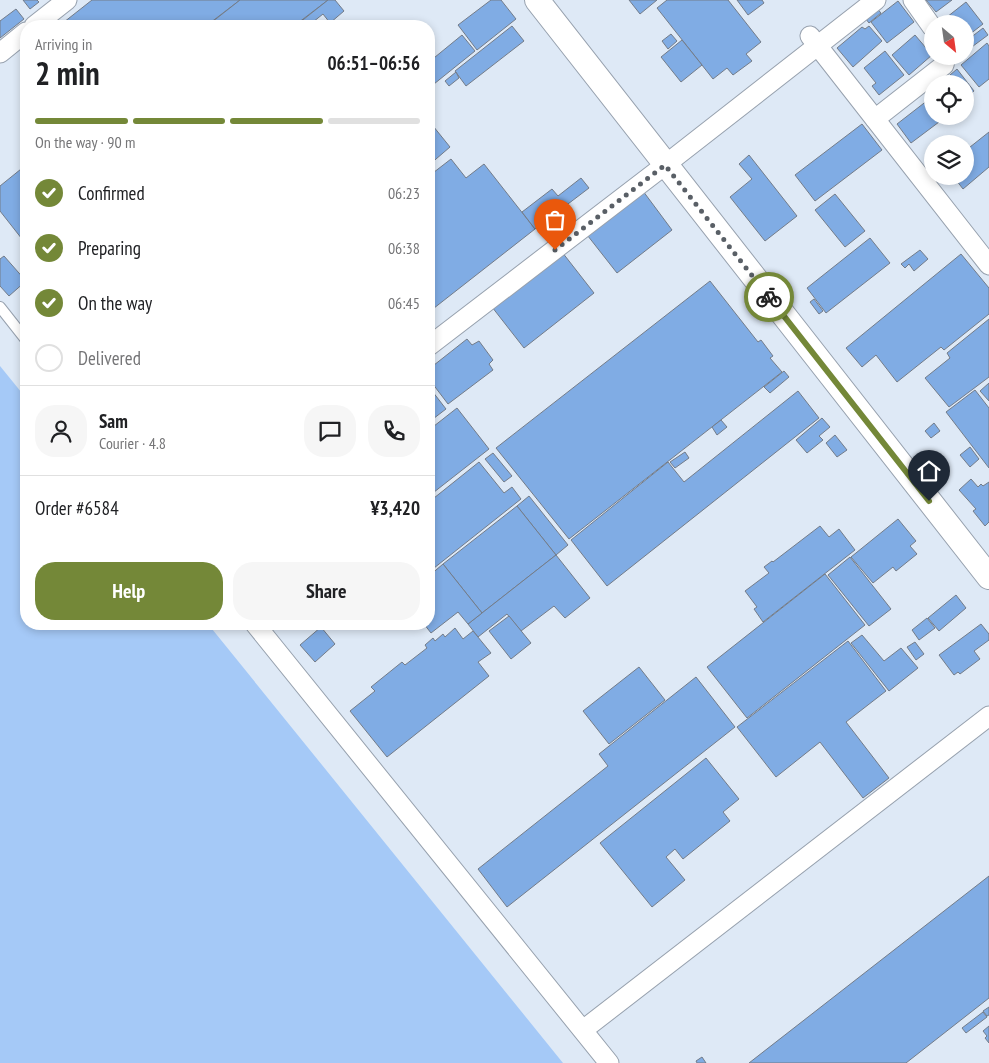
<!DOCTYPE html>
<meta charset="utf-8">
<style>
body{margin:0;font-family:"PT Sans Narrow",sans-serif;background:#f6f6f6;color:#202124;height:100vh;display:flex;flex-direction:column;font-size:19px;white-space:nowrap}
*{box-sizing:border-box;margin:0}
p{font-size:16px;color:#757577}
.icon{flex:none;width:28px;height:28px;fill:none;stroke:currentColor;stroke-width:2;stroke-linecap:round;stroke-linejoin:round}
.map{position:relative;flex:1;overflow:hidden}
.panel{position:absolute;left:20px;top:20px;width:415px;height:610px;display:flex;flex-direction:column;background:#fff;border-radius:20px;box-shadow:0 2px 8px #0003}
.panel>*{flex:none}
.needle{width:32px;rotate:151deg}
.controls{position:absolute;left:924px;top:15px;display:grid;gap:10px}
.controls a{display:grid;place-items:center;width:50px;height:50px;border-radius:50%;background:#fff;box-shadow:0 2px 8px #0003;font-size:25px}
.pin{position:absolute;display:grid;place-items:center;width:42px;height:42px;color:#fff;margin:-51px -21px;border-radius:50% 50% 50% 0;rotate:-45deg;box-shadow:0 0 5px #0007}
.pin .icon{rotate:45deg}
.courier{position:absolute;display:grid;place-items:center;width:50px;height:50px;margin:-25px;border:4px solid #748838;border-radius:50%;background:#fff;color:#222;box-shadow:0 1px 6px #0007}
.overview em{font-style:normal;font-weight:700}
.overview div{display:flex;flex-direction:column-reverse}
.overview{display:flex;align-items:center;justify-content:space-between;height:85px;padding:0 15px}
h1{font-size:32px;font-weight:700;line-height:38px}
.bar{display:grid;grid-template-columns:repeat(4,1fr);gap:8px 5px;align-content:center;height:60px;padding:0 15px}
.bar i{height:6px;border-radius:4px;background:#e0e0e0}
.bar .selected{background:#748838}
.bar p{grid-column:span 4}
.line{display:flex;align-items:center;gap:12px;padding:0 15px;border-top:1px solid #e0e0e0}
.line div{flex:1}
.round{display:grid;place-items:center;flex:none;width:52px;height:52px;border-radius:20px;background:#f6f6f6}
ol{padding:0 15px;list-style:none}
li{display:flex;align-items:center;gap:15px;height:55px}
li p{margin-inline-start:auto}
li .icon{padding:5px;border-radius:50%;background:#748838;color:#fff;stroke-width:4}
li:last-child{color:#757577}
li i{width:28px;height:28px;border:2px solid #e0e0e0;border-radius:50%}
.cta{display:flex;gap:10px;margin-top:auto;padding:10px 15px}
.cta a{flex:1;height:58px;border-radius:20px;background:#748838;color:#fff;font-size:20px;font-weight:700;line-height:58px;text-align:center}
.cta a+a{background:#f6f6f6;color:#202124}
.map>svg:first-child{display:block}
.water{fill:#a5c9f7}
.building{fill:#80ace4;stroke:#737c89}
.lines{fill:none;stroke-linecap:round;stroke-linejoin:round}
.service-casing{stroke:#97a1ae;stroke-width:12}
.minor-casing{stroke:#97a1ae;stroke-width:21}
.tertiary-casing{stroke:#97a1ae;stroke-width:26}
.service{stroke:#fff;stroke-width:10}
.minor{stroke:#fff;stroke-width:19}
.tertiary{stroke:#fff;stroke-width:24}
.done{stroke:#595f66;stroke-width:5;stroke-dasharray:0 9}
.route{stroke:#748838;stroke-width:6}
</style>
<div class="map">
<svg width="989" height="1063" viewBox="0 0 989 1063">
<rect width="100%" height="100%" fill="#dee9f6"/>
<polygon class="water" points="0,366 26,398 26,624 208,624 563,1063 0,1063"/>
<g class="building">
<polygon points="23,0 37,0 39,2 30,9"/>
<polygon points="92,0 240,0 206,26 59,26"/>
<polygon points="240,0 328,0 294,26 207,26"/>
<polygon points="328,0 335,0 344,11 330,23 323,14 308,26 302,26 299,23"/>
<polygon points="491,0 501,0 516,19 477,50 458,25"/>
<polygon points="629,0 657,0 640,14"/>
<polygon points="667,0 728,0 761,42 746,54 752,61 733,75 727,68 713,79 657,8"/>
<polygon points="737,0 762,0 764,3 748,15"/>
<polygon points="926,0 952,0 936,12"/>
<polygon points="898,1 914,22 887,43 871,22"/>
<polygon points="966,2 983,24 965,38 965,24 947,24 951,21 947,17"/>
<polygon points="873,4 881,13 869,23 862,14"/>
<polygon points="16,9 24,19 0,38 0,21"/>
<polygon points="512,26 524,41 466,86 455,71"/>
<polygon points="869,26 882,41 853,67 837,48 862,27 865,29"/>
<polygon points="983,28 988,35 965,52 965,42"/>
<polygon points="671,34 677,41 668,49 662,41"/>
<polygon points="462,35 475,51 429,88 429,62"/>
<polygon points="915,35 932,55 909,75 892,55"/>
<polygon points="682,40 702,65 681,82 661,57"/>
<polygon points="987,43 989,46 989,79 979,87 961,65"/>
<polygon points="885,51 904,75 879,95 872,86 876,83 864,68"/>
<polygon points="957,69 974,91 965,99 965,84 942,84 944,82 943,81"/>
<polygon points="456,72 459,78 449,86 445,81"/>
<polygon points="928,100 932,106 932,116 941,116 943,119 911,143 897,124"/>
<polygon points="429,121 450,147 429,165"/>
<polygon points="862,124 882,150 815,201 795,175"/>
<polygon points="989,132 989,167 963,189 953,176 965,176 965,151"/>
<polygon points="749,155 797,216 765,241 730,197 752,179 739,164"/>
<polygon points="451,159 466,178 484,164 535,229 429,312 429,176"/>
<polygon points="26,165 26,236 22,239 0,211 0,186"/>
<polygon points="581,178 589,188 535,229 522,212 552,189 558,196"/>
<polygon points="640,187 672,230 617,273 584,231"/>
<polygon points="835,194 865,231 845,247 815,210"/>
<polygon points="870,238 890,263 826,313 807,288"/>
<polygon points="920,250 928,259 914,271 909,264 905,268 901,264"/>
<polygon points="562,252 594,293 524,348 492,307"/>
<polygon points="961,254 989,288 989,314 944,350 941,347 897,382 876,355 862,367 846,348"/>
<polygon points="4,256 26,281 9,296 0,286 0,259"/>
<polygon points="710,281 758,342 761,340 773,356 770,358 782,372 569,539 496,448"/>
<polygon points="814,299 823,311 819,314 810,302"/>
<polygon points="989,319 989,377 949,407 925,378 950,358 947,353"/>
<polygon points="467,339 472,345 479,341 493,360 489,364 493,370 448,404 429,379 429,369"/>
<polygon points="784,371 789,377 770,393 764,387"/>
<polygon points="989,383 989,401 980,391"/>
<polygon points="429,387 446,409 429,422"/>
<polygon points="975,390 989,408 989,468 946,412"/>
<polygon points="798,391 819,418 607,586 571,540 668,462 684,482"/>
<polygon points="457,408 489,449 429,496 429,430"/>
<polygon points="822,418 830,427 819,436 823,440 807,453 796,440"/>
<polygon points="721,420 727,427 717,435 712,427"/>
<polygon points="934,423 940,431 931,438 925,431"/>
<polygon points="835,435 847,450 837,457 826,443"/>
<polygon points="970,447 979,459 970,467 960,455"/>
<polygon points="685,452 689,458 675,468 670,462"/>
<polygon points="493,453 512,476 504,482 485,459"/>
<polygon points="479,462 504,493 512,487 521,499 429,572 429,502"/>
<polygon points="971,479 978,487 981,484 983,486 989,482 989,522 985,526 973,511 976,509 959,490"/>
<polygon points="529,496 568,545 556,555 517,506"/>
<polygon points="517,506 556,555 482,613 443,564"/>
<polygon points="898,519 916,541 910,546 917,554 896,571 893,567 873,583 851,557"/>
<polygon points="820,526 829,537 839,529 855,550 763,622 754,609 757,607 745,591 769,573 764,567 772,561 773,562"/>
<polygon points="556,555 590,598 565,618 554,606 521,631 507,614 478,637 468,624"/>
<polygon points="850,557 891,609 869,626 828,575"/>
<polygon points="443,564 482,613 468,624 458,612 431,633 424,624 429,624 429,576"/>
<polygon points="825,574 865,625 747,718 707,667"/>
<polygon points="956,595 966,608 939,631 928,618"/>
<polygon points="509,616 531,643 511,659 489,631"/>
<polygon points="927,618 935,628 919,640 912,630"/>
<polygon points="981,624 989,634 989,640 974,651 980,659 960,674 958,672 954,675 939,655"/>
<polygon points="321,627 335,644 315,662 300,645"/>
<polygon points="455,628 463,639 473,631 491,653 478,662 489,676 387,757 350,711 375,691 371,687 402,662 405,665 427,648 425,645 433,638 435,641 443,634 445,637"/>
<polygon points="862,635 884,661 901,648 918,668 889,691 851,643"/>
<polygon points="848,641 886,691 846,722 889,778 863,798 820,742 776,777 737,727"/>
<polygon points="915,642 924,654 916,660 907,647"/>
<polygon points="639,667 665,700 609,744 583,711"/>
<polygon points="696,677 735,727 507,907 478,869 608,766 599,754"/>
<polygon points="706,758 739,799 723,812 730,821 683,859 675,849 666,857 685,880 652,907 600,843"/>
<polygon points="989,876 989,998 906,1063 749,1063"/>
<polygon points="989,1007 989,1015 987,1016 983,1011"/>
<polygon points="983,1012 987,1017 966,1033 962,1028"/>
<polygon points="989,1026 989,1043 985,1038 987,1036 983,1031"/>
<polygon points="702,1057 706,1063 697,1063 696,1061"/>
</g>
<g class="lines">
<g class="service-casing">
<polyline id="service" points="0,307 26,340"/>
</g>
<g class="minor-casing">
<g id="minor">
<polyline points="913,0 932,27"/>
<polyline points="34,26 67,0"/>
<polyline points="810,36 989,265"/>
<polyline points="0,53 26,32"/>
<polyline points="875,119 944,65 946,56"/>
<polyline points="429,346 665,165 876,0"/>
<polyline points="255,624 609,1063"/>
<polyline points="583,1030 989,716"/>
</g>
</g>
<g class="tertiary-casing">
<polyline id="tertiary" points="537,0 989,577"/>
</g>
<use href="#service" class="service"/>
<use href="#minor" class="minor"/>
<use href="#tertiary" class="tertiary"/>
</g>
<g class="lines">
<polyline class="done" points="555,250 665,165 769,297"/>
<polyline class="route" points="769,297 929,501"/>
</g>
</svg>
<div class="controls">
<a><svg class="needle" viewBox="-14 -14 28 28"><path d="M0-13l5 13h-10z" fill="#e53935"/><path d="M0 13l5-13h-10z" fill="#757577"/></svg></a>
<a><svg class="icon" aria-label="locate" viewBox="0 0 24 24"><circle cx="12" cy="12" r="6"/><path d="M12 2v4M12 18v4M2 12h4M18 12h4"/></svg></a>
<a><svg class="icon" aria-label="layers" viewBox="0 0 24 24"><path d="M12 4l9 5-9 5-9-5zM3 14l9 5 9-5"/></svg></a>
</div>
<div class="pin" style="left:555px;top:250px;background:#ea580c"><svg class="icon" aria-label="bag" viewBox="0 0 24 24"><path d="M5 8h14l-1 12H6zM9 8a3 3 0 0 1 6 0"/></svg></div>
<div class="pin" style="left:929px;top:501px;background:#1f2937"><svg class="icon" aria-label="home" viewBox="0 0 24 24"><path d="M3 11l9-7 9 7M6 9v11h12V9"/></svg></div>
<div class="courier" style="left:769px;top:297px"><svg class="icon" aria-label="bike" viewBox="0 0 24 24"><circle cx="6" cy="16" r="4"/><circle cx="18" cy="16" r="4"/><path d="M6 16l4-8h5l3 8M10 8l3 8H6M13 5h3"/></svg></div>
<section class="panel">
<div class="overview"><div><h1>2 min</h1><p>Arriving in</p></div><em>06:51–06:56</em></div>
<div class="bar"><i class="selected"></i><i class="selected"></i><i class="selected"></i><i></i><p>On the way · 90 m</p></div>
<ol>
<li><svg class="icon" aria-label="check" viewBox="0 0 24 24"><path d="M5 12l5 5 9-10"/></svg>Confirmed<p>06:23</p></li>
<li><svg class="icon" aria-label="check" viewBox="0 0 24 24"><path d="M5 12l5 5 9-10"/></svg>Preparing<p>06:38</p></li>
<li><svg class="icon" aria-label="check" viewBox="0 0 24 24"><path d="M5 12l5 5 9-10"/></svg>On the way<p>06:45</p></li>
<li><i></i>Delivered</li>
</ol>
<div class="line" style="height:90px"><a class="round"><svg class="icon" aria-label="person" viewBox="0 0 24 24"><circle cx="12" cy="8" r="4"/><path d="M4 21q1-7 8-7t8 7"/></svg></a><div><b>Sam</b><p>Courier · 4.8</p></div><a class="round"><svg class="icon" aria-label="chat" viewBox="0 0 24 24"><path d="M4 5h16v11H9l-5 4z"/></svg></a><a class="round"><svg class="icon" aria-label="phone" viewBox="0 0 24 24"><path d="M5 4h4l2 5-3 2q2 4 5 5l2-3 5 2v4C11 20 4 13 5 4z"/></svg></a></div>
<div class="line" style="height:65px"><div>Order #6584</div><b>¥3,420</b></div>
<div class="cta"><a>Help</a><a>Share</a></div>
</section>
</div>
